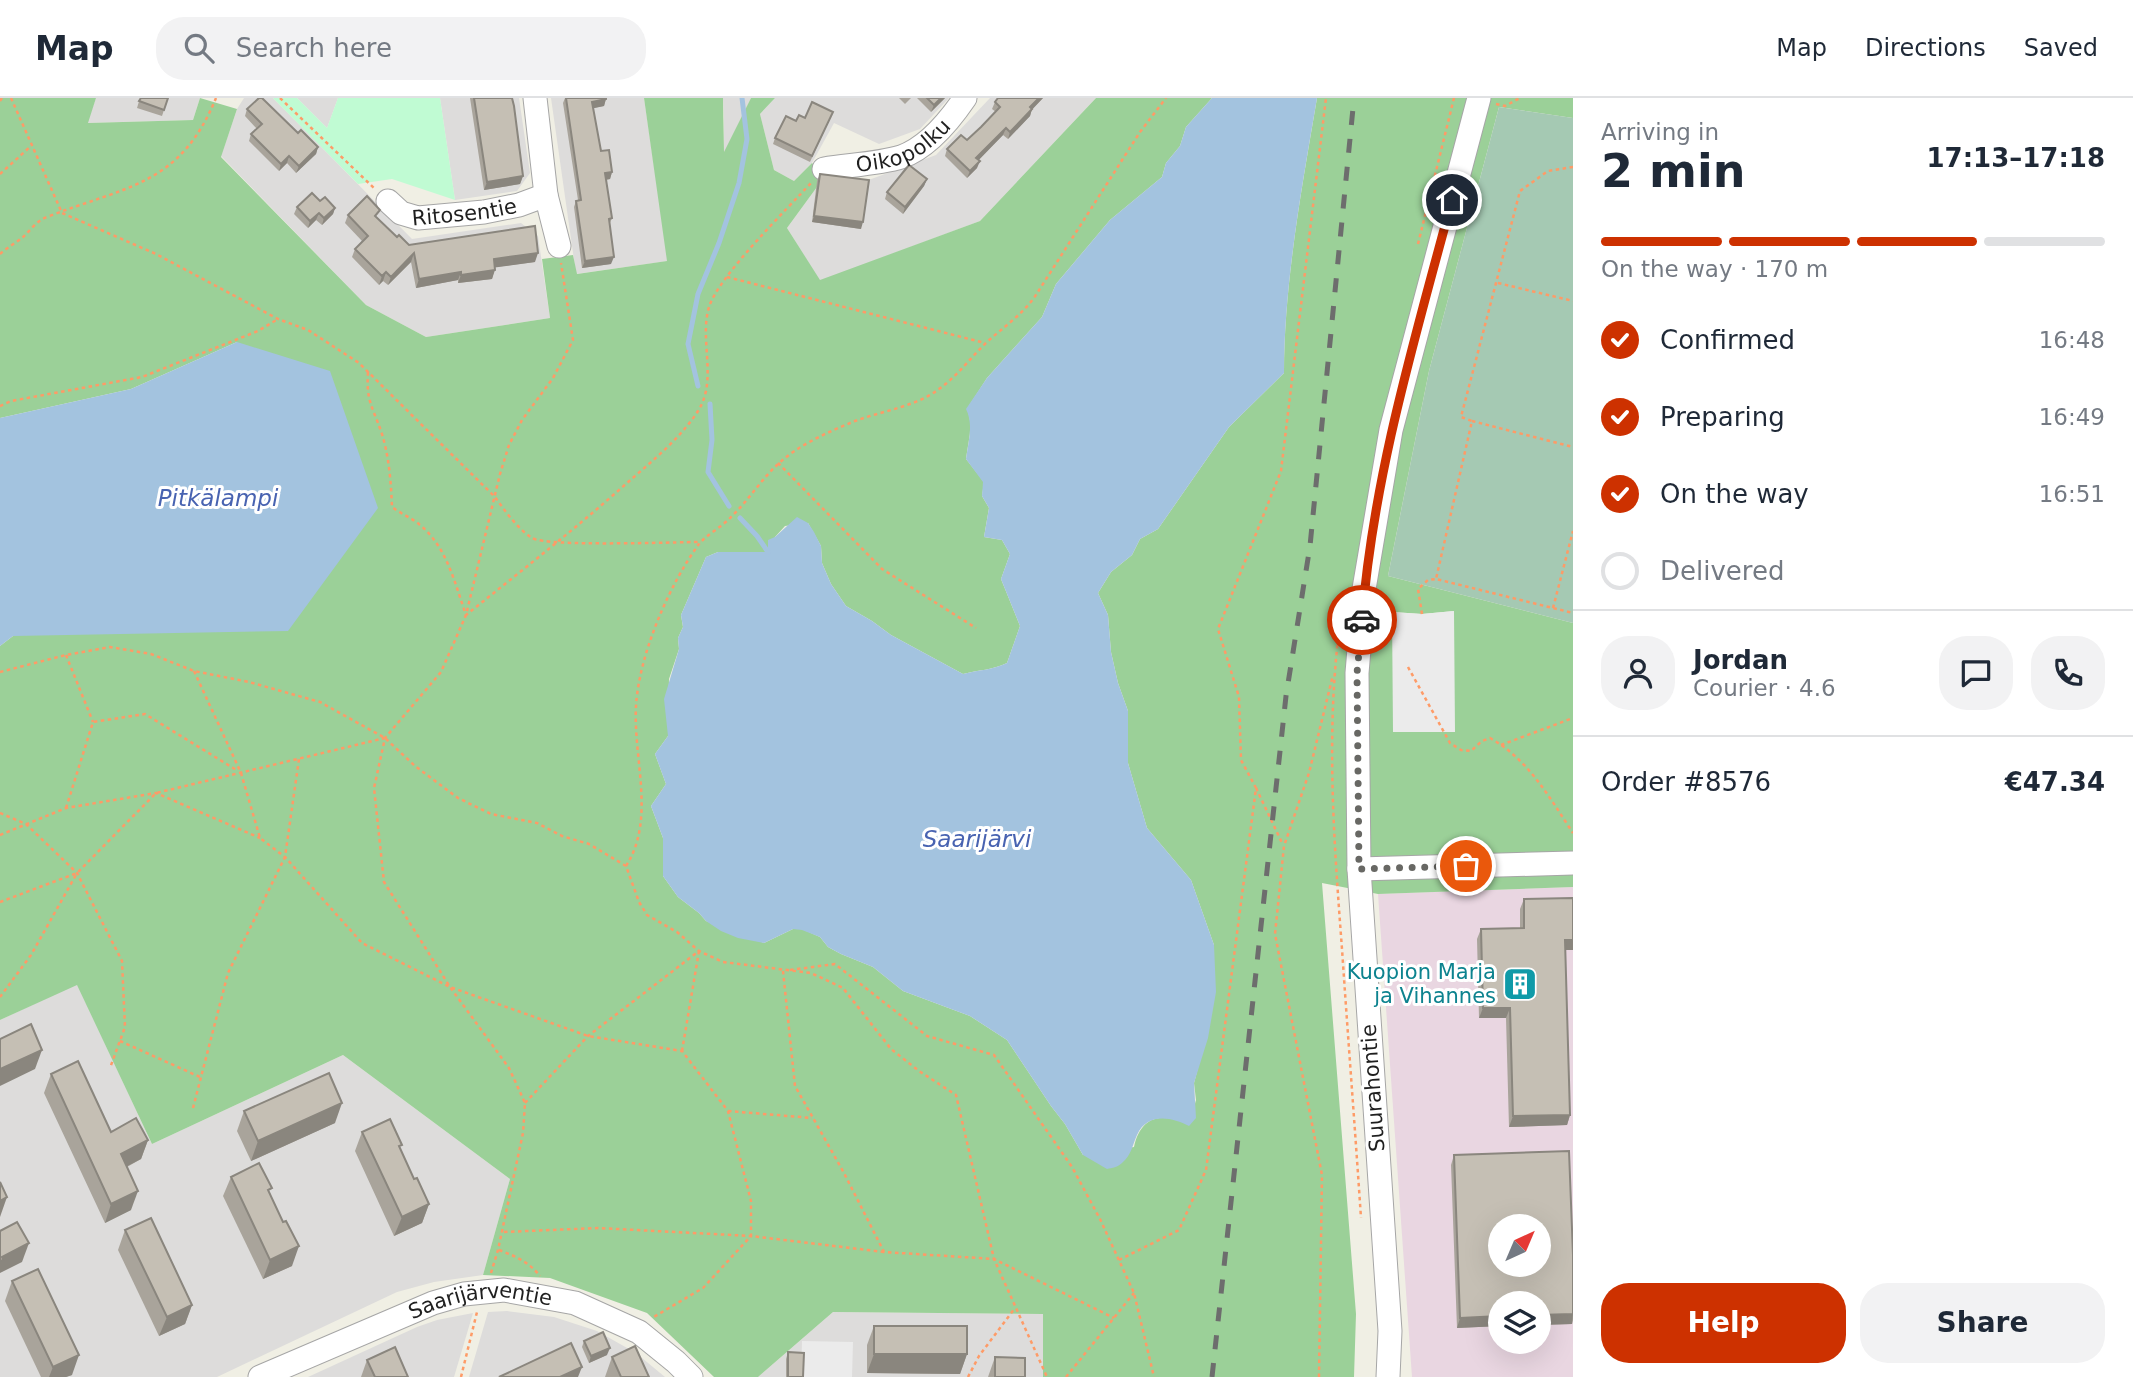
<!DOCTYPE html>
<meta charset="utf-8">
<style>
body{margin:0;font-family:"DejaVu Sans",sans-serif;background:#f2f2f3;color:#1f2937;height:100vh;display:flex;flex-direction:column;font-size:26px;white-space:nowrap}
*{box-sizing:border-box;margin:0}
p{font-size:23px;color:#747a83}
.icon{flex:none;width:38px;height:38px;fill:none;stroke:currentColor;stroke-width:2;stroke-linecap:round;stroke-linejoin:round}
.map{position:relative;flex:1;overflow:hidden}
.drawer{display:flex;flex-direction:column;background:#fff;width:560px}
.drawer>*{flex:none}
.needle{width:46px;rotate:44deg}
.controls{position:absolute;left:1488px;top:1116px;display:grid;gap:14px}
.controls a{display:grid;place-items:center;width:63px;height:63px;border-radius:50%;background:#fff;box-shadow:0 7px 28px #0002;font-size:35px}
.pin{position:absolute;display:grid;place-items:center;width:60px;height:60px;color:#fff;margin:-30px;border:4px solid #fff;border-radius:50%;box-shadow:0 2px 7px #0007}
.courier{position:absolute;display:grid;place-items:center;width:70px;height:70px;margin:-35px;border:5px solid #cd3100;border-radius:50%;background:#fff;color:#222;box-shadow:0 2px 9px #0007}
.headline em{font-style:normal;font-weight:700}
.headline div{display:flex;flex-direction:column-reverse}
.headline{display:flex;align-items:center;justify-content:space-between;height:119px;padding:0 28px}
h1{font-size:46px;font-weight:700;line-height:52px}
.bar{display:grid;grid-template-columns:repeat(4,1fr);gap:10px 7px;align-content:center;height:84px;padding:0 28px}
.bar i{height:9px;border-radius:5px;background:#e0e1e3}
.bar .active{background:#cd3100}
.bar p{grid-column:span 4}
.line{display:flex;align-items:center;gap:18px;padding:0 28px;border-top:2px solid #e0e1e3}
.line div{flex:1}
.round{display:grid;place-items:center;flex:none;width:74px;height:74px;border-radius:28px;background:#f2f2f3}
ol{padding:0 28px;list-style:none}
li{display:flex;align-items:center;gap:21px;height:77px}
li p{margin-inline-start:auto}
li .icon{padding:7px;border-radius:50%;background:#cd3100;color:#fff;stroke-width:4}
li:last-child{color:#747a83}
li i{width:38px;height:38px;border:4px solid #e0e1e3;border-radius:50%}
.action{display:flex;gap:14px;margin-top:auto;padding:14px 28px}
.action a{flex:1;height:80px;border-radius:28px;background:#cd3100;color:#fff;font-size:28px;font-weight:700;line-height:80px;text-align:center}
.action a+a{background:#f2f2f3;color:#1f2937}
header{display:flex;align-items:center;gap:42px;box-sizing:border-box;height:98px;padding:0 35px;background:#fff;border-bottom:2px solid #e0e1e3}
header strong{font-size:33px}
nav{display:flex;gap:38px;margin-inline-start:auto;font-size:24px}
.search{width:490px;height:63px;background:#f2f2f3;display:flex;align-items:center;gap:18px;box-sizing:border-box;padding:0 24px;border-radius:28px;color:#747a83;font-size:26px}
main{display:flex;flex:1;min-height:0}
.map>svg:first-child{display:block}
.residential{fill:#dddcdb}
.industrial{fill:#e9d6e1;fill-rule:evenodd}
.forest{fill:#9bd098;fill-rule:evenodd}
.cemetery{fill:#a5c9b3}
.park{fill:#c0fbd3}
.parking{fill:#ebebeb}
.water{fill:#a3c3df}
.lines{fill:none;stroke-linecap:round;stroke-linejoin:round}
.stream{stroke:#a3c3df;stroke-width:5}
.minor-casing{stroke:#a6a6a6;stroke-width:25}
.path{stroke:#fe9b67;stroke-width:2.5;stroke-dasharray:3.5 3.5;stroke-linecap:butt}
.minor{stroke:#fff;stroke-width:23}
.rail{stroke:#6d6d6d;stroke-width:5;stroke-dasharray:14 14;stroke-linecap:butt}
.wall{fill:#a9a49b}
.shaded-wall{fill:#8a867e}
.building{fill:#c5bfb4;stroke:#8a867e;stroke-width:2;fill-rule:evenodd}
.done{stroke:#686864;stroke-width:7;stroke-dasharray:0 12.6}
.route{stroke:#cd3100;stroke-width:9}
.labels{text-anchor:middle;dominant-baseline:central;stroke-width:6;stroke-linejoin:round;paint-order:stroke}
.street-label{font-size:21px;fill:#1f1f1f;stroke:#fff}
.culture-label{font-size:21px;fill:#0d838f;stroke:#fff;text-anchor:end}
.water-label{font-size:23px;font-style:italic;fill:#4863b1;stroke:#fff}
</style>
<header>
<strong>Map</strong>
<div class="search"><svg class="icon" aria-label="search" viewBox="0 0 24 24"><circle cx="10" cy="10" r="6"/><path d="M15 15l6 6"/></svg>Search here</div>
<nav><a>Map</a><a>Directions</a><a>Saved</a></nav>
</header>
<main>
<div class="map">
<svg width="1573" height="1279" viewBox="0 0 1573 1279">
<rect width="100%" height="100%" fill="#f0efe4"/>
<g class="residential">
<polygon points="96,0 200,0 193,22 87,25"/>
<polygon points="244,0 273,0 412,141 521,125 538,138 550,220 426,239 366,207 221,58 237,11"/>
<polygon points="297,0 338,0 327,30"/>
<polygon points="440,0 519,0 530,75 517,93 455,102"/>
<polygon points="551,0 644,0 668,163 576,176"/>
<polygon points="723,0 751,0 724,56 724,19"/>
<polygon points="775,0 949,0 920,31 879,46 834,25 812,65 794,83 774,72 760,16"/>
<polygon points="990,0 1096,0 980,123 820,183 787,130 825,78 866,83 936,57"/>
<polygon points="77,886 152,1046 343,957 510,1081 483,1177 434,1184 397,1194 217,1279 0,1279 0,922"/>
<polygon points="507,1213 554,1219 597,1233 636,1255 665,1279 469,1279 488,1214"/>
<polygon points="833,1214 1043,1216 1043,1279 758,1279"/>
<polygon points="473,1215 454,1279 308,1279 417,1229 437,1222"/>
</g>
<path class="industrial" d="M1573,789V1279H1412L1378,796ZM1500,1129H1538V1167H1500ZM1500,1206H1538V1244H1500Z"/>
<path class="forest" d="M0,0H96L88,25L193,22L200,0L237,11L221,59L366,207L426,239L550,220L542,161L573,157L577,176L667,163L644,0H723L724,54L751,0H775L760,16L774,72L794,83L812,65L825,78L787,130L820,182L980,123L1096,0H1212L1186,29L1180,48L1166,65L1162,79L1110,122L1056,186L1042,219L987,280L967,311C974,327 968,344 966,361L984,384L982,398L989,410L984,439L1002,442L1010,456L1001,481L1020,528L1007,565C993,572 978,572 963,576L891,537L872,523L846,508L831,486L822,465L821,448L808,425L785,428L775,439L768,454H718L706,459L681,517L683,529L678,540L679,551L669,581L668,638L655,656L666,686L651,708L663,740V778L678,799L699,815L706,823L764,845L793,831H802L820,839L828,849L841,856L873,869L903,893L970,918L1007,942L1051,1008L1065,1026L1083,1057L1134,1049C1141,1017 1163,1014 1189,1027L1196,1002L1194,985L1199,966L1214,847L1191,782L1147,730L1128,665V613L1118,585L1111,554L1108,517L1098,495L1111,474L1132,457L1140,441L1158,431L1229,329L1284,275C1284,185 1302,89 1317,0H1573V20L1499,9L1429,273L1388,478L1573,525V789L1378,796L1322,785L1356,1216L1354,1279H1043V1216L833,1214L758,1279H714L647,1215L550,1180L483,1177L510,1081L343,957L152,1046L77,887L0,922V548L13,538L237,244L131,291L0,320ZM1454,513L1394,634L1393,514L1422,516Z"/>
<polygon class="cemetery" points="1499,9 1573,20 1573,525 1388,478 1429,273"/>
<polygon class="park" points="273,0 297,0 327,30 338,0 440,0 455,102 392,81 358,86"/>
<g class="parking">
<polygon points="1454,513 1455,634 1393,634 1392,514 1422,516"/>
<polygon points="802,1243 853,1244 852,1279 801,1279"/>
</g>
<g class="water">
<path d="M1212,0H1317C1302,88 1284,185 1284,275L1229,329L1158,431L1140,441L1132,457L1111,474L1098,495L1108,517L1111,554L1118,585L1128,613V665L1147,730L1191,782L1214,847L1216,894L1208,940L1194,985L1196,1020L1189,1028C1172,1019 1147,1014 1137,1037C1132,1048 1132,1056 1122,1065C1118,1069 1112,1070 1107,1071L1083,1057L1065,1026L1051,1008L1007,942L970,918L903,893L873,869L841,856L828,849L820,839L802,832L793,831L764,845L738,840L721,833L706,823L699,815L678,799L663,778V740L651,708L666,686L655,656L668,638L664,601L679,551L678,540L683,529L681,517L706,459L718,454H768V442L775,439L797,419L808,425L814,434L821,448L822,465L831,486L846,508L872,523L891,537L963,576C978,572 993,572 1007,565L1020,528L1001,481L1010,456L1002,442L984,439L989,410L982,398L983,384L966,361C968,345 974,327 966,311L987,280L1042,219L1056,186L1110,122L1162,79L1166,65L1180,48L1186,29Z"/>
<polygon points="237,244 330,273 378,410 288,533 13,538 0,548 0,320 131,291"/>
</g>
<g class="lines">
<g class="stream">
<polyline points="698,288 688,246 698,196 719,145 739,85 747,41 742,0"/>
<polyline points="710,306 712,342 708,374 729,408"/>
<polyline points="740,420 757,438 768,454"/>
</g>
<g class="minor-casing">
<g id="minor">
<polyline points="535,0 546,97 559,148"/>
<path id="s1" d="M824,71C848,67 878,66 901,59C927,50 950,22 965,0"/>
<path id="s2" d="M388,103L401,115L418,120L484,114L519,107L546,97"/>
<polyline points="1359,771 1573,765"/>
<path id="s3" d="M260,1279L433,1205L464,1196L504,1192L575,1205L639,1234L676,1264L691,1279"/>
<polyline points="1388,1279 1390,1233 1359,771 1357,575 1364,491 1391,332 1479,0"/>
</g>
</g>
<g class="path">
<path d="M11,0L62,115L156,156L278,221L308,232L359,265L495,399C505,413 517,430 532,440C547,449 674,444 701,444"/>
<polyline points="280,0 375,91"/>
<polyline points="0,3 2,0"/>
<polyline points="1496,6 1505,8 1520,0"/>
<polyline points="1573,69 1548,73 1520,93 1461,319 1472,323 1436,481 1573,515"/>
<polyline points="0,76 31,48"/>
<polyline points="1418,146 1454,0"/>
<path d="M0,156C7,150 15,145 22,140C30,133 37,122 47,119C126,88 180,88 216,0"/>
<polyline points="727,179 985,245"/>
<polyline points="1498,185 1573,203"/>
<path d="M368,274C366,302 372,308 381,333C389,357 391,384 392,409C401,416 412,420 420,427C447,449 455,486 466,517C520,474 575,431 627,385C652,363 680,341 698,313C718,282 699,242 709,209C718,179 787,111 811,85"/>
<polyline points="0,308 11,303 142,279 258,233 278,221"/>
<polyline points="1472,323 1573,349"/>
<polyline points="778,365 882,471 976,530"/>
<polyline points="1553,510 1573,433"/>
<polyline points="1422,516 1418,491 1428,482 1436,481"/>
<path d="M1339,533C1326,638 1334,745 1342,851C1348,940 1355,1030 1361,1120"/>
<polyline points="66,557 93,624"/>
<path d="M1408,569L1450,645L1461,652L1471,653L1482,643L1490,640C1529,662 1549,699 1573,735"/>
<polyline points="194,573 241,675 260,740 285,759 362,845 450,889 588,938 682,953 728,1013 751,1103 751,1138 884,1154"/>
<polyline points="0,574 66,557 110,549 151,556 194,573 249,584 320,604 385,640 415,668 458,700 491,716 537,725 562,738 589,746 626,768 639,804 647,817 677,834 699,853 723,864 811,875 843,890 891,951 919,973 956,997 994,1161 1047,1279"/>
<polyline points="1501,647 1573,620"/>
<polyline points="1256,690 1283,747"/>
<polyline points="66,710 93,624 145,616 238,673"/>
<polyline points="0,715 26,726 77,775 122,863 125,929 110,970"/>
<polyline points="0,737 66,710 156,695 260,740"/>
<path d="M626,768C656,721 633,661 636,608C639,557 669,487 699,446C705,438 723,428 731,419C748,403 760,383 777,367C798,347 828,334 855,323C879,314 907,310 930,297C954,283 968,262 988,243C1004,229 1021,217 1034,200L1140,34L1166,0"/>
<polyline points="0,804 77,775 156,695 385,640"/>
<polyline points="790,872 835,866 927,938 994,957 1072,1069 1100,1121 1134,1195 1154,1279"/>
<polyline points="783,873 795,988 844,1075 884,1154 994,1161 1114,1220"/>
<polyline points="0,899 31,857 77,775"/>
<polyline points="120,943 200,979"/>
<polyline points="682,953 699,853"/>
<polyline points="525,1005 588,938 699,853"/>
<polyline points="193,1010 228,875 285,759 299,661"/>
<polyline points="728,1013 812,1020"/>
<polyline points="504,1134 598,1130 751,1138 703,1190 652,1220"/>
<path d="M499,1152C515,1158 529,1164 540,1178"/>
<polyline points="1119,1162 1179,1132 1206,1072 1256,690 1241,662 1239,599 1218,531 1281,373 1326,0"/>
<polyline points="491,1175 498,1152 523,1035 525,1005 509,970 450,889 384,784 374,690 385,640 441,574 466,517 500,376 509,347 522,322 553,280 573,242 561,165"/>
<polyline points="461,1279 477,1214"/>
<polyline points="968,1279 979,1258 1015,1210"/>
<polyline points="1066,1279 1134,1195"/>
<polyline points="1319,1279 1322,1077 1275,836 1284,748 1309,675 1333,577"/>
</g>
<use href="#minor" class="minor"/>
<polyline class="rail" points="1212,1279 1286,598 1310,448 1354,0"/>
</g>
<g class="wall">
<polygon points="140,0 168,0 162,18 137,10"/>
<polygon points="470,0 512,0 523,78 520,86 484,92"/>
<polygon points="565,0 606,0 604,8 593,10 601,53 612,74 610,81 606,82 612,120 609,127 611,166 582,170 574,109 576,103 578,102 563,5"/>
<polygon points="899,0 911,0 905,6"/>
<polygon points="917,0 945,0 931,14"/>
<polygon points="998,0 1043,0 1032,11 1030,18 1008,41 1003,37 978,62 977,70 967,80 945,58 947,51 967,42 981,29 996,14 992,11 995,4"/>
<polygon points="247,11 298,35 318,49 316,56 296,75 287,65 279,73 249,43 251,36 257,31 245,18"/>
<polygon points="833,14 810,64 773,46 775,40 796,23 805,20"/>
<polygon points="820,76 861,131 812,124 817,83"/>
<polygon points="927,81 924,88 903,116 885,101 887,94"/>
<polygon points="320,103 335,110 333,116 322,127 316,122 308,130 294,116 297,109"/>
<polygon points="348,117 378,120 397,139 409,147 535,164 495,169 492,181 458,185 458,182 416,190 411,164 388,187 383,183 379,187 352,159 355,151 362,143 345,125"/>
<polygon points="1573,800 1573,852 1565,852 1570,1017 1567,1027 1509,1029 1506,920 1479,920 1477,841 1481,831 1520,830 1520,811 1524,801"/>
<polygon points="51,976 111,1034 148,1042 141,1061 127,1069 131,1112 105,1125 44,995"/>
<polygon points="244,1013 335,1025 251,1063 237,1033"/>
<polygon points="362,1034 400,1052 414,1081 429,1106 422,1125 394,1138 355,1053"/>
<polygon points="1454,1057 1573,1157 1573,1222 1572,1226 1538,1227 1538,1206 1500,1206 1500,1228 1457,1230 1451,1067"/>
<polygon points="231,1079 270,1095 292,1168 263,1181 223,1098"/>
<polygon points="125,1132 192,1207 185,1226 159,1238 118,1152"/>
<polygon points="12,1183 72,1277 66,1279 41,1279 5,1203"/>
<polygon points="874,1228 967,1256 960,1276 867,1275 867,1247"/>
<polygon points="584,1243 607,1257 589,1265 582,1249"/>
<polygon points="788,1254 803,1279 786,1279 786,1261"/>
<polygon points="612,1259 649,1279 605,1279"/>
<polygon points="995,1259 1025,1279 988,1279"/>
<polygon points="367,1262 408,1279 361,1279"/>
</g>
<g class="shaded-wall">
<polygon points="941,0 945,0 931,14 934,7"/>
<polygon points="1039,0 1043,0 1028,16 1030,9"/>
<polygon points="606,1 604,8 590,11 592,4"/>
<polygon points="1032,11 1030,18 1008,41 1010,34"/>
<polygon points="1006,30 1003,37 974,67 976,60"/>
<polygon points="318,49 316,56 296,75 299,68"/>
<polygon points="289,58 287,65 279,73 281,66"/>
<polygon points="980,63 977,70 967,80 970,73"/>
<polygon points="612,74 610,81 603,82 605,75"/>
<polygon points="523,78 520,86 484,92 487,84"/>
<polygon points="927,81 924,88 903,116 905,109"/>
<polygon points="335,110 333,116 322,127 324,120"/>
<polygon points="319,115 316,122 308,130 310,123"/>
<polygon points="814,118 863,124 861,131 812,124"/>
<polygon points="414,155 411,164 388,187 391,179"/>
<polygon points="538,155 535,164 491,170 494,161"/>
<polygon points="614,159 611,166 582,170 585,163"/>
<polygon points="495,172 492,181 458,185 461,177"/>
<polygon points="386,174 383,183 379,187 382,178"/>
<polygon points="461,174 458,182 416,190 419,181"/>
<polygon points="1565,842 1573,842 1573,852 1562,852"/>
<polygon points="1483,910 1510,910 1506,920 1479,920"/>
<polygon points="42,952 35,971 0,988 0,971"/>
<polygon points="342,1005 335,1025 251,1063 258,1043"/>
<polygon points="1570,1017 1567,1027 1509,1029 1513,1018"/>
<polygon points="148,1042 141,1061 114,1075 121,1056"/>
<polygon points="138,1093 131,1112 105,1125 111,1106"/>
<polygon points="7,1099 0,1119 0,1103"/>
<polygon points="429,1106 422,1125 394,1138 402,1119"/>
<polygon points="29,1145 22,1164 0,1175 0,1163 2,1159"/>
<polygon points="299,1148 292,1168 263,1181 270,1162"/>
<polygon points="192,1207 185,1226 159,1238 167,1219"/>
<polygon points="1573,1216 1572,1226 1538,1227 1538,1217"/>
<polygon points="1500,1218 1500,1228 1457,1230 1460,1220"/>
<polygon points="610,1250 607,1257 589,1265 591,1258"/>
<polygon points="874,1256 967,1256 960,1276 867,1275"/>
<polygon points="79,1257 72,1277 66,1279 49,1279 53,1269"/>
<polygon points="582,1269 578,1279 560,1279"/>
</g>
<g class="building">
<polygon points="141,0 168,0 164,12 139,3"/>
<polygon points="259,0 262,0 298,35 301,32 318,49 299,68 289,58 281,66 251,36 262,26 247,11"/>
<polygon points="474,0 512,0 514,8 523,78 487,84"/>
<polygon points="566,0 606,0 606,1 592,4 601,53 609,52 612,74 605,75 612,120 609,121 614,159 585,163 576,103 581,102"/>
<polygon points="927,0 941,0 934,7"/>
<polygon points="998,0 1039,0 1030,9 1032,11 1010,34 1006,30 976,60 980,63 970,73 947,51 961,37 967,42 981,29 1000,9 995,4"/>
<polygon points="812,4 833,14 812,58 775,40 786,18 796,23 799,17 805,20"/>
<polygon points="909,67 927,81 905,109 887,94"/>
<polygon points="820,76 869,82 863,124 814,118"/>
<polygon points="312,95 320,103 325,99 335,110 324,120 319,115 310,123 297,109"/>
<polygon points="367,98 380,112 375,118 397,139 399,137 409,147 535,128 538,155 494,161 495,172 461,177 461,174 419,181 414,155 391,179 386,174 382,178 355,151 368,138 348,117"/>
<polygon points="1573,800 1573,842 1565,842 1570,1017 1513,1018 1510,910 1483,910 1481,831 1524,830 1524,801"/>
<polygon points="31,926 42,952 0,971 0,941"/>
<polygon points="78,963 111,1034 136,1020 148,1042 121,1056 138,1093 111,1106 51,976"/>
<polygon points="329,975 342,1005 258,1043 244,1013"/>
<polygon points="390,1021 402,1047 399,1048 414,1081 417,1080 429,1106 402,1119 362,1034"/>
<path d="M1569,1053L1573,1157V1216L1538,1217V1206H1500V1218L1460,1220L1454,1057ZM1500,1129H1538V1167H1500Z"/>
<polygon points="259,1065 272,1090 268,1092 283,1124 286,1123 299,1148 270,1162 231,1079"/>
<polygon points="0,1084 7,1099 0,1103"/>
<polygon points="151,1120 192,1207 167,1219 125,1132"/>
<polygon points="17,1124 29,1145 2,1159 3,1162 0,1163 0,1133"/>
<polygon points="38,1171 79,1257 53,1269 12,1183"/>
<rect x="874" y="1228" width="93" height="28"/>
<polygon points="603,1234 610,1250 591,1258 584,1243"/>
<polygon points="571,1245 582,1269 560,1279 499,1279"/>
<polygon points="635,1248 649,1279 621,1279 612,1259"/>
<polygon points="395,1249 408,1279 375,1279 367,1262"/>
<polygon points="788,1254 804,1255 803,1279 788,1279"/>
<polygon points="995,1259 1025,1260 1025,1279 995,1279"/>
</g>
<g class="lines">
<polyline class="done" points="1362,522 1357,575 1359,771 1466,768"/>
<path class="route" d="M1362,522C1373,379 1415,240 1452,102"/>
</g>
<defs>
<g id="building-square" transform="scale(1.75)"><rect x="-9" y="-9" width="18" height="18" rx="4" fill="#0f9aa8" stroke="#fff"/><path d="M-4-6H4V6H1V3H-1V6H-4ZM-2.5-4.3h1.7v1.8h-1.7ZM.8-4.3h1.7v1.8H.8ZM-2.5-1h1.7V.8h-1.7ZM.8-1h1.7V.8H.8Z" fill="#fff"/></g>
</defs>
<g fill-rule="evenodd">
<use href="#building-square" x="1520" y="886"/>
</g>
<g class="labels">
<g class="street-label">
<text stroke="none"><textPath href="#s1" startOffset="84">Oikopolku</textPath></text>
<text stroke="none"><textPath href="#s2" startOffset="82">Ritosentie</textPath></text>
<text transform="translate(1373 990) rotate(-94)">Suurahontie</text>
<text stroke="none"><textPath href="#s3" startOffset="236">Saarijärventie</textPath></text>
</g>
<g class="culture-label">
<text x="1496" y="874">Kuopion Marja<tspan x="1496" dy="24">ja Vihannes</tspan></text>
</g>
<g class="water-label">
<text x="218" y="400">Pitkälampi</text>
<text x="977" y="741">Saarijärvi</text>
</g>
</g>
</svg>
<div class="controls">
<a><svg class="needle" viewBox="-14 -14 28 28"><path d="M0-13l5 13h-10z" fill="#e53935"/><path d="M0 13l5-13h-10z" fill="#747a83"/></svg></a>
<a><svg class="icon" aria-label="layers" viewBox="0 0 24 24"><path d="M12 4l9 5-9 5-9-5zM3 14l9 5 9-5"/></svg></a>
</div>
<div class="pin" style="left:1466px;top:768px;background:#ea580c"><svg class="icon" aria-label="bag" viewBox="0 0 24 24"><path d="M5 8h14l-1 12H6zM9 8a3 3 0 0 1 6 0"/></svg></div>
<div class="pin" style="left:1452px;top:102px;background:#1f2937"><svg class="icon" aria-label="home" viewBox="0 0 24 24"><path d="M3 11l9-7 9 7M6 9v11h12V9"/></svg></div>
<div class="courier" style="left:1362px;top:522px"><svg class="icon" aria-label="car" viewBox="0 0 24 24"><path d="M5 17H2v-5l4-1 3-4h7l3 4 3 1v5h-3M9 17h6M6 11h13"/><circle cx="7" cy="17" r="2"/><circle cx="17" cy="17" r="2"/></svg></div>
</div>
<section class="drawer">
<div class="headline"><div><h1>2 min</h1><p>Arriving in</p></div><em>17:13–17:18</em></div>
<div class="bar"><i class="active"></i><i class="active"></i><i class="active"></i><i></i><p>On the way · 170 m</p></div>
<ol>
<li><svg class="icon" aria-label="check" viewBox="0 0 24 24"><path d="M5 12l5 5 9-10"/></svg>Confirmed<p>16:48</p></li>
<li><svg class="icon" aria-label="check" viewBox="0 0 24 24"><path d="M5 12l5 5 9-10"/></svg>Preparing<p>16:49</p></li>
<li><svg class="icon" aria-label="check" viewBox="0 0 24 24"><path d="M5 12l5 5 9-10"/></svg>On the way<p>16:51</p></li>
<li><i></i>Delivered</li>
</ol>
<div class="line" style="height:126px"><a class="round"><svg class="icon" aria-label="person" viewBox="0 0 24 24"><circle cx="12" cy="8" r="4"/><path d="M4 21q1-7 8-7t8 7"/></svg></a><div><b>Jordan</b><p>Courier · 4.6</p></div><a class="round"><svg class="icon" aria-label="chat" viewBox="0 0 24 24"><path d="M4 5h16v11H9l-5 4z"/></svg></a><a class="round"><svg class="icon" aria-label="phone" viewBox="0 0 24 24"><path d="M5 4h4l2 5-3 2q2 4 5 5l2-3 5 2v4C11 20 4 13 5 4z"/></svg></a></div>
<div class="line" style="height:91px"><div>Order #8576</div><b>€47.34</b></div>
<div class="action"><a>Help</a><a>Share</a></div>
</section>
</main>
